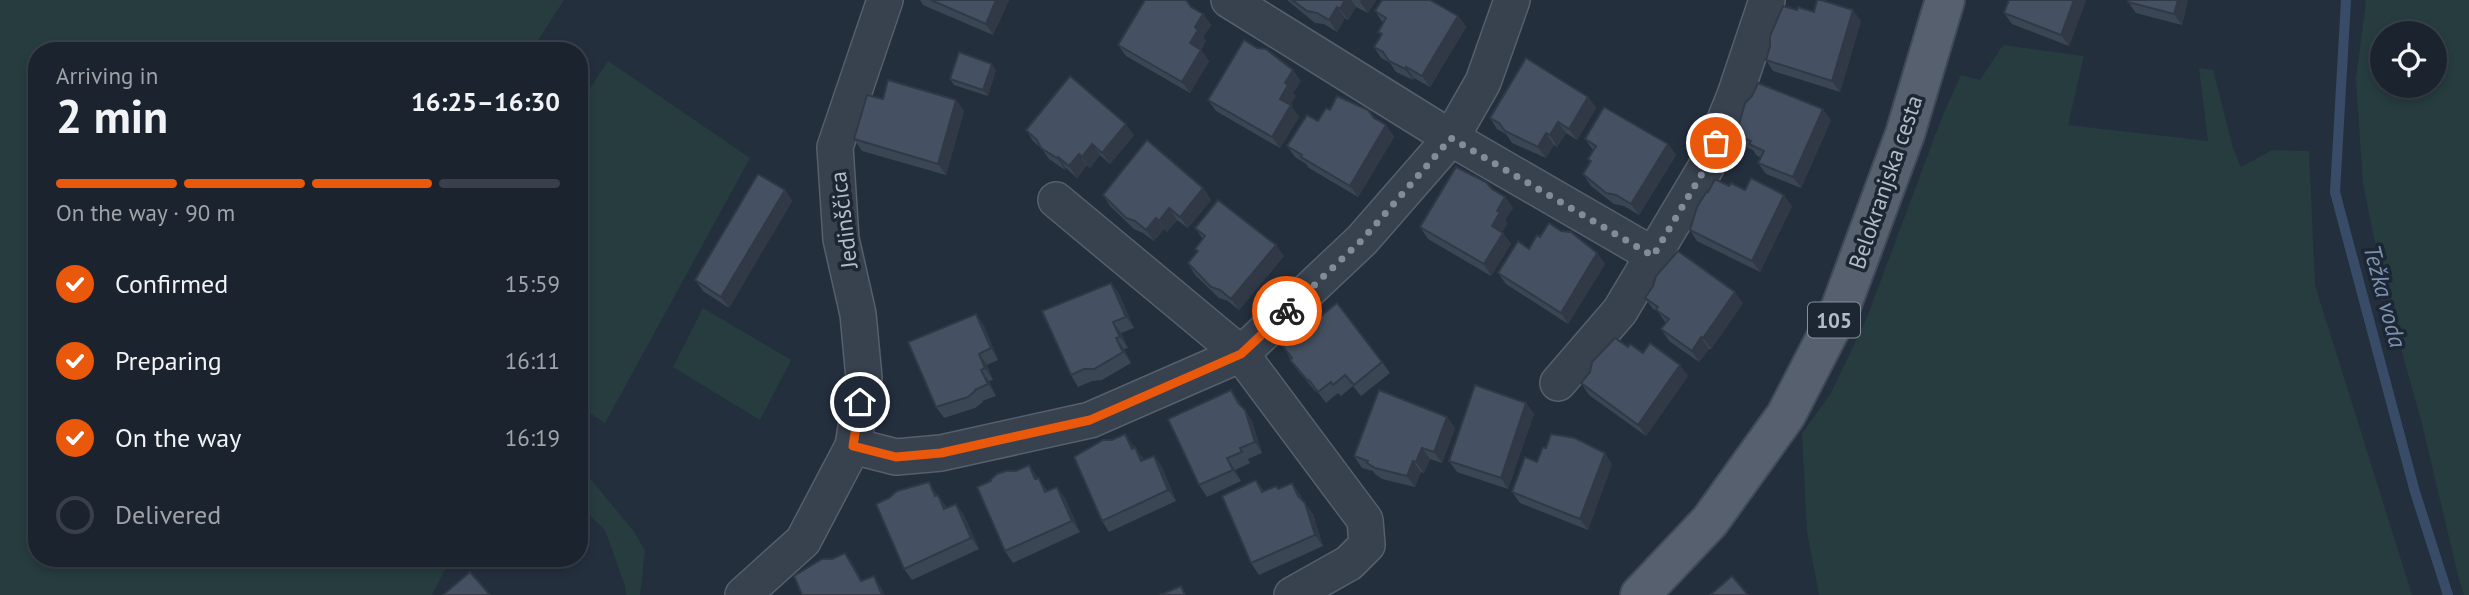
<!DOCTYPE html>
<meta charset="utf-8">
<style>
body{margin:0;font-family:"PT Sans",sans-serif;background:#242b36;color:#f1f3f6;height:100vh;display:flex;flex-direction:column;font-size:26px;white-space:nowrap}
*{box-sizing:border-box;margin:0}
p{font-size:23px;color:#a0a4aa}
.icon{flex:none;width:38px;height:38px;fill:none;stroke:currentColor;stroke-width:2;stroke-linecap:round;stroke-linejoin:round}
.map{position:relative;flex:1;overflow:hidden}
.details{position:absolute;left:28px;top:42px;width:560px;height:525px;display:flex;flex-direction:column;background:#1b232e;border-radius:28px;box-shadow:0 4px 10px #0003,0 0 0 2px #39404a}
.details>*{flex:none}
.tools{position:absolute;left:2370px;top:21px;display:grid;gap:14px}
.tools a{display:grid;place-items:center;width:77px;height:77px;border-radius:50%;background:#1b232e;box-shadow:0 4px 10px #0003,0 0 0 2px #39404a;font-size:35px}
.pin{position:absolute;display:grid;place-items:center;width:60px;height:60px;color:#fff;margin:-30px;border:4px solid #fff;border-radius:50%;box-shadow:0 2px 7px #0007}
.courier{position:absolute;display:grid;place-items:center;width:70px;height:70px;margin:-35px;border:5px solid #ea580c;border-radius:50%;background:#fff;color:#222;box-shadow:0 2px 9px #0007}
.head em{font-style:normal;font-weight:700}
.head div{display:flex;flex-direction:column-reverse}
.head{display:flex;align-items:center;justify-content:space-between;height:119px;padding:0 28px}
h1{font-size:46px;font-weight:700;line-height:52px}
.bar{display:grid;grid-template-columns:repeat(4,1fr);gap:10px 7px;align-content:center;height:84px;padding:0 28px}
.bar i{height:9px;border-radius:5px;background:#39404a}
.bar .selected{background:#ea580c}
.bar p{grid-column:span 4}
ol{padding:0 28px;list-style:none}
li{display:flex;align-items:center;gap:21px;height:77px}
li p{margin-inline-start:auto}
li .icon{padding:7px;border-radius:50%;background:#ea580c;color:#fff;stroke-width:4}
li:last-child{color:#a0a4aa}
li i{width:38px;height:38px;border:4px solid #39404a;border-radius:50%}
.map>svg:first-child{display:block}
.green{fill:#263c3f;fill-rule:evenodd}
.lines{fill:none;stroke-linecap:round;stroke-linejoin:round}
.stream{stroke:#394c67;stroke-width:10}
.street-casing{stroke:#565f6c;stroke-width:38}
.primary-casing{stroke:#414a57;stroke-width:42}
.street{stroke:#38414e;stroke-width:35}
.primary{stroke:#56606e;stroke-width:38}
.wall{fill:#3b4654}
.shaded-wall{fill:#303945}
.building{fill:#455162;stroke:#303945;stroke-width:2}
.done{stroke:#828b98;stroke-width:7;stroke-dasharray:0 12.6}
.route{stroke:#ea580c;stroke-width:9}
.labels{text-anchor:middle;dominant-baseline:central;stroke-width:7;stroke-linejoin:round;paint-order:stroke}
.shield{fill:#1d2633;stroke:#878f9c;stroke-width:2}
.shield-label{font-size:21px;font-weight:bold;fill:#b4bcc9}
.street-label{font-size:23px;fill:#b4bcc9;stroke:#1d2633}
.water-label{font-size:24px;font-style:italic;fill:#7c92b1;stroke:#1d2633}
</style>
<div class="map">
<svg width="2469" height="595" viewBox="0 0 2469 595">
<rect width="100%" height="100%" fill="#242f3e"/>
<g class="green">
<polygon points="0,0 564,0 531,51 37,51 37,558 451,558 432,595 0,595"/>
<path d="M2366,0H2469V595H2464L2459,579L2421,420L2385,291L2363,184L2356,79ZM2382,33H2434V86H2382Z"/>
<polygon points="2003,45 2084,56 2068,125 2208,141 2199,68 2213,70 2233,148 2241,167 2272,150 2309,151 2315,285 2412,595 1819,595 1807,532 1802,433 1830,395 1866,320 1942,117 1961,75 1980,80"/>
<polygon points="608,61 750,158 605,423 579,406 579,105"/>
<polygon points="703,308 791,360 760,420 673,367"/>
<polygon points="579,465 635,533 645,551 640,595 626,595 625,586 605,530 579,505"/>
</g>
<g class="lines">
<polyline class="stream" points="2346,0 2335,192 2415,492 2448,595"/>
<g class="street-casing">
<g id="street">
<polyline points="1229,0 1451,138 1653,255"/>
<polyline points="1056,200 1241,354 1365,520 1367,545 1349,563 1292,595"/>
<polyline points="1558,383 1620,311 1706,167 1735,95 1767,0"/>
<polyline points="853,446 896,457 941,453 1090,420 1241,354 1362,240 1451,138 1483,82 1512,0"/>
<polyline points="743,595 803,541 853,446 864,378 858,314 841,239 835,147 885,0"/>
</g>
</g>
<g class="primary-casing">
<polyline id="primary" points="1640,595 1710,521 1786,415 1839,312 1905,134 1945,0"/>
</g>
<use href="#street" class="street"/>
<use href="#primary" class="primary"/>
</g>
<g class="wall">
<polygon points="920,0 1009,0 993,35 923,5"/>
<polygon points="1287,0 1376,0 1368,13 1356,7 1348,20 1345,18 1337,32 1324,24 1315,23"/>
<polygon points="2086,0 2069,46 2012,24 2004,13"/>
<polygon points="2188,0 2182,25 2136,13 2128,2"/>
<polygon points="1191,7 1203,14 1211,25 1203,37 1206,41 1201,50 1209,61 1190,93 1126,56 1118,45"/>
<polygon points="1797,10 1814,12 1861,21 1840,92 1773,71 1766,60"/>
<polygon points="1375,11 1458,16 1466,27 1430,87 1414,78 1413,80 1396,72 1390,63 1381,58 1374,47 1381,35 1378,32 1383,23"/>
<polygon points="996,70 988,96 954,85 950,79"/>
<polygon points="1301,81 1293,93 1296,96 1290,105 1299,117 1280,148 1216,111 1208,100"/>
<polygon points="1588,97 1596,108 1577,140 1566,133 1557,147 1554,145 1546,158 1512,143 1506,134 1497,129 1490,118"/>
<polygon points="883,99 956,100 964,111 946,175 862,151 854,139"/>
<polygon points="1330,110 1374,118 1386,125 1394,137 1358,197 1309,168 1306,164 1295,157 1287,146 1318,121"/>
<polygon points="1831,120 1801,188 1766,174 1758,163 1761,157 1757,156 1753,150 1744,146 1736,135"/>
<polygon points="1026,130 1134,135 1110,164 1100,155 1090,168 1087,165 1077,178 1066,168 1065,170 1049,159 1042,149 1033,141"/>
<polygon points="1585,139 1668,144 1676,155 1639,215 1624,206 1614,204 1591,186 1583,174 1590,162 1588,159 1593,150"/>
<polygon points="1729,186 1792,206 1760,272 1697,241 1690,230 1708,192"/>
<polygon points="1203,188 1211,200 1188,228 1177,220 1167,232 1164,229 1154,241 1143,233 1134,229 1110,206 1103,195"/>
<polygon points="1492,189 1505,197 1513,208 1505,220 1507,224 1502,232 1511,244 1491,276 1428,239 1420,227"/>
<polygon points="785,190 792,201 729,308 703,291 695,280"/>
<polygon points="1195,228 1284,256 1239,310 1228,301 1219,298 1195,275 1188,263 1197,252 1195,249 1203,239"/>
<polygon points="1540,237 1597,253 1605,264 1568,324 1506,284 1498,273 1529,249"/>
<polygon points="1111,283 1119,294 1134,328 1121,333 1128,348 1124,349 1131,363 1102,380 1092,381 1078,387 1071,375"/>
<polygon points="1645,298 1743,303 1711,349 1709,349 1699,362 1669,341 1661,329 1666,323 1658,312 1653,309"/>
<polygon points="976,314 984,326 998,360 987,365 993,380 989,381 996,396 982,401 983,402 975,408 944,418 936,407"/>
<polygon points="1283,347 1382,362 1390,373 1361,396 1353,386 1341,396 1338,393 1326,403 1317,391 1316,392 1298,371"/>
<polygon points="1628,347 1688,376 1646,436 1589,395 1581,383"/>
<polygon points="1231,390 1252,421 1262,453 1248,459 1250,463 1235,470 1241,481 1207,497 1199,485"/>
<polygon points="1526,403 1534,414 1508,489 1457,472 1449,461"/>
<polygon points="1447,417 1455,428 1442,463 1430,459 1424,473 1421,472 1415,487 1382,479 1375,474 1373,471 1362,468 1354,456"/>
<polygon points="1133,445 1144,460 1154,456 1162,467 1176,501 1109,532 1102,521"/>
<polygon points="1546,448 1612,464 1588,530 1520,503 1512,492 1537,462"/>
<polygon points="1037,476 1047,491 1065,498 1080,532 1013,563 1005,551 991,481"/>
<polygon points="1256,480 1264,491 1278,489 1300,494 1303,501 1313,514 1323,546 1259,575 1251,563"/>
<polygon points="936,493 947,508 956,504 964,515 979,549 912,580 904,569"/>
</g>
<g class="shaded-wall">
<polygon points="996,0 1009,0 993,35 986,24"/>
<polygon points="1345,0 1351,0 1356,7 1348,20 1340,9"/>
<polygon points="1361,0 1376,0 1368,13 1360,2"/>
<polygon points="2074,0 2086,0 2069,46 2061,35"/>
<polygon points="2178,0 2188,0 2182,25 2174,14"/>
<polygon points="1337,7 1345,18 1337,32 1329,20"/>
<polygon points="1853,10 1861,21 1840,92 1832,81"/>
<polygon points="1203,14 1211,25 1203,37 1206,41 1198,54 1190,43 1195,27"/>
<polygon points="1458,16 1466,27 1430,87 1422,76"/>
<polygon points="1201,50 1209,61 1190,93 1182,82"/>
<polygon points="992,64 996,70 988,96 983,90"/>
<polygon points="1406,67 1414,78 1413,80 1405,69"/>
<polygon points="1293,70 1301,81 1293,93 1296,96 1287,110 1280,99 1285,83"/>
<polygon points="1588,97 1596,108 1577,140 1569,129"/>
<polygon points="956,100 964,111 946,175 938,164"/>
<polygon points="1291,105 1299,117 1280,148 1272,137"/>
<polygon points="1823,109 1831,120 1801,188 1793,177"/>
<polygon points="1558,122 1566,133 1557,147 1550,135"/>
<polygon points="1126,124 1134,135 1110,164 1102,153"/>
<polygon points="1386,125 1394,137 1358,197 1350,186"/>
<polygon points="1546,133 1554,145 1546,158 1538,147"/>
<polygon points="1092,144 1100,155 1090,168 1082,157"/>
<polygon points="1668,144 1676,155 1639,215 1631,204"/>
<polygon points="1079,154 1087,165 1077,178 1069,166"/>
<polygon points="1058,157 1066,168 1065,170 1057,158"/>
<polygon points="1203,188 1211,200 1188,228 1180,217"/>
<polygon points="785,190 792,201 729,308 721,297"/>
<polygon points="1784,195 1792,206 1760,272 1752,261"/>
<polygon points="1505,197 1513,208 1505,220 1507,224 1500,237 1492,226 1497,211"/>
<polygon points="1169,208 1177,220 1167,232 1159,221"/>
<polygon points="1156,218 1164,229 1154,241 1146,230"/>
<polygon points="1503,233 1511,244 1491,276 1484,264"/>
<polygon points="1276,245 1284,256 1239,310 1231,299"/>
<polygon points="1597,253 1605,264 1568,324 1561,313"/>
<polygon points="1111,283 1119,294 1134,328 1126,317"/>
<polygon points="1735,292 1743,303 1711,349 1703,338"/>
<polygon points="976,314 984,326 998,360 991,348"/>
<polygon points="1113,322 1121,333 1128,348 1120,337"/>
<polygon points="1701,337 1709,349 1699,362 1692,351"/>
<polygon points="1116,338 1124,349 1131,363 1123,352"/>
<polygon points="979,354 987,365 993,380 985,368"/>
<polygon points="1680,365 1688,376 1646,436 1638,425"/>
<polygon points="981,370 989,381 996,396 988,384"/>
<polygon points="1526,403 1534,414 1508,489 1501,478"/>
<polygon points="1245,410 1252,421 1262,453 1255,442"/>
<polygon points="1447,417 1455,428 1442,463 1434,452"/>
<polygon points="1125,434 1133,445 1140,460 1132,449"/>
<polygon points="1135,447 1143,458 1149,472 1141,461"/>
<polygon points="1422,448 1430,459 1424,473 1416,462"/>
<polygon points="1605,453 1612,464 1588,530 1580,519"/>
<polygon points="1154,456 1162,467 1176,501 1168,490"/>
<polygon points="1227,458 1235,470 1241,481 1233,470"/>
<polygon points="1413,461 1421,472 1415,487 1407,476"/>
<polygon points="1029,465 1037,476 1043,490 1035,479"/>
<polygon points="929,482 936,493 942,507 935,496"/>
<polygon points="1292,483 1300,494 1306,507 1298,496"/>
<polygon points="1057,487 1065,498 1080,532 1072,521"/>
<polygon points="938,495 946,506 952,521 944,509"/>
<polygon points="1305,503 1313,514 1323,546 1315,535"/>
<polygon points="956,504 964,515 979,549 971,538"/>
<polygon points="845,553 853,564 869,592 861,581"/>
<polygon points="874,576 881,587 885,595 882,595"/>
</g>
<g class="building">
<polygon points="931,0 996,0 986,24"/>
<polygon points="1145,0 1186,0 1191,7 1203,14 1195,27 1198,30 1190,43 1201,50 1182,82 1118,45"/>
<polygon points="1292,0 1345,0 1340,9 1337,7 1329,20 1317,13 1307,11"/>
<polygon points="1382,0 1430,0 1458,16 1422,76 1406,67 1405,69 1389,61 1383,52 1374,47 1382,34 1378,32 1386,18 1375,11"/>
<polygon points="1817,0 1821,0 1853,10 1832,81 1766,60 1770,46 1770,36 1783,6 1797,10 1798,7 1814,12"/>
<polygon points="2009,0 2074,0 2061,35 2004,13"/>
<polygon points="2129,0 2178,0 2174,14 2128,2"/>
<polygon points="1244,40 1257,48 1266,49 1293,70 1285,83 1288,85 1280,99 1291,105 1272,137 1208,100"/>
<polygon points="959,52 992,64 983,90 950,79"/>
<polygon points="1526,58 1588,97 1569,129 1558,122 1550,135 1546,133 1538,147 1505,131 1499,123 1490,118"/>
<polygon points="1070,76 1126,124 1102,153 1092,144 1082,157 1079,154 1069,166 1058,157 1057,158 1041,148 1037,140 1026,130"/>
<polygon points="888,80 956,100 938,164 854,139 867,95 883,99"/>
<polygon points="1758,83 1823,109 1793,177 1758,163 1764,151 1749,144 1751,141 1736,135 1745,103 1752,96"/>
<polygon points="1337,96 1368,110 1374,118 1386,125 1350,186 1301,157 1302,155 1287,146 1307,115 1318,121 1326,108 1330,110"/>
<polygon points="1604,107 1668,144 1631,204 1616,195 1606,193 1583,174 1591,161 1588,159 1596,146 1585,139"/>
<polygon points="1147,140 1203,188 1180,217 1169,208 1159,221 1156,218 1146,230 1135,221 1126,218 1103,195"/>
<polygon points="1456,167 1486,182 1492,189 1505,197 1497,211 1500,212 1492,226 1503,233 1484,264 1420,227"/>
<polygon points="758,174 785,190 721,297 695,280"/>
<polygon points="1751,178 1784,195 1752,261 1690,230 1697,207 1707,191 1708,192 1715,179 1729,186 1731,183 1745,190"/>
<polygon points="1218,200 1276,245 1231,299 1220,290 1211,287 1188,263 1198,251 1195,249 1205,236 1195,228"/>
<polygon points="1549,223 1561,231 1571,232 1597,253 1561,313 1498,273 1518,241 1529,249 1537,235 1540,237"/>
<polygon points="1678,251 1735,292 1703,338 1701,337 1692,351 1661,329 1669,319 1656,310 1658,307 1645,298 1653,286 1656,276"/>
<polygon points="1111,283 1126,317 1113,322 1120,337 1116,338 1123,352 1094,369 1084,369 1071,375 1042,311"/>
<polygon points="1337,303 1382,362 1354,385 1345,375 1333,385 1331,382 1318,392 1309,380 1308,381 1290,360 1292,358 1283,347"/>
<polygon points="976,314 991,348 979,354 985,368 981,370 988,384 975,390 975,391 968,397 936,407 908,342"/>
<polygon points="1615,338 1628,347 1630,344 1643,353 1650,343 1680,365 1638,425 1581,383 1590,372 1592,362"/>
<polygon points="1475,385 1526,403 1501,478 1449,461"/>
<polygon points="1231,390 1238,403 1245,410 1255,442 1240,448 1242,452 1227,458 1233,470 1199,485 1168,419"/>
<polygon points="1379,390 1447,417 1434,452 1422,448 1416,462 1413,461 1407,476 1375,468 1367,463 1368,461 1354,456"/>
<polygon points="1125,434 1132,449 1135,447 1141,461 1154,456 1168,490 1102,521 1074,457 1103,440 1112,440"/>
<polygon points="1551,434 1575,438 1605,453 1580,519 1512,492 1525,457 1537,462 1543,447 1546,448"/>
<polygon points="1029,465 1035,479 1039,478 1045,492 1057,487 1072,521 1005,551 977,487 991,481 990,480 997,474 1006,471 1016,471"/>
<polygon points="1256,480 1262,492 1276,486 1278,489 1292,483 1298,496 1305,503 1315,535 1251,563 1222,496"/>
<polygon points="929,482 935,496 938,495 944,509 956,504 971,538 904,569 876,504 889,498 897,491"/>
<polygon points="845,553 861,581 874,576 882,595 802,595 794,576 822,559 832,559"/>
<polygon points="470,572 490,595 443,595"/>
<polygon points="1732,576 1748,595 1710,595"/>
<polygon points="1181,586 1185,595 1160,595"/>
</g>
<g class="lines">
<polyline class="done" points="1287,311 1362,240 1451,138 1653,256 1706,167 1716,143"/>
<polyline class="route" points="860,402 853,446 896,457 941,453 1090,420 1241,354 1287,311"/>
</g>
<g class="labels">
<rect class="shield" x="1808" y="302.5" width="52" height="35" rx="5"/>
<g class="shield-label">
<text x="1834" y="320">105</text>
</g>
<g class="street-label">
<text transform="translate(1885 182) rotate(-71)">Belokranjska cesta</text>
<text transform="translate(843 220) rotate(-97)">Jedinščica</text>
</g>
<g class="water-label">
<text transform="translate(2385 296) rotate(75)">Težka voda</text>
</g>
</g>
</svg>
<div class="tools">
<a><svg class="icon" aria-label="locate" viewBox="0 0 24 24"><circle cx="12" cy="12" r="6"/><path d="M12 2v4M12 18v4M2 12h4M18 12h4"/></svg></a>
</div>
<div class="pin" style="left:1716px;top:143px;background:#ea580c"><svg class="icon" aria-label="bag" viewBox="0 0 24 24"><path d="M5 8h14l-1 12H6zM9 8a3 3 0 0 1 6 0"/></svg></div>
<div class="pin" style="left:860px;top:402px;background:#1f2937"><svg class="icon" aria-label="home" viewBox="0 0 24 24"><path d="M3 11l9-7 9 7M6 9v11h12V9"/></svg></div>
<div class="courier" style="left:1287px;top:311px"><svg class="icon" aria-label="bike" viewBox="0 0 24 24"><circle cx="6" cy="16" r="4"/><circle cx="18" cy="16" r="4"/><path d="M6 16l4-8h5l3 8M10 8l3 8H6M13 5h3"/></svg></div>
<section class="details">
<div class="head"><div><h1>2 min</h1><p>Arriving in</p></div><em>16:25–16:30</em></div>
<div class="bar"><i class="selected"></i><i class="selected"></i><i class="selected"></i><i></i><p>On the way · 90 m</p></div>
<ol>
<li><svg class="icon" aria-label="check" viewBox="0 0 24 24"><path d="M5 12l5 5 9-10"/></svg>Confirmed<p>15:59</p></li>
<li><svg class="icon" aria-label="check" viewBox="0 0 24 24"><path d="M5 12l5 5 9-10"/></svg>Preparing<p>16:11</p></li>
<li><svg class="icon" aria-label="check" viewBox="0 0 24 24"><path d="M5 12l5 5 9-10"/></svg>On the way<p>16:19</p></li>
<li><i></i>Delivered</li>
</ol>
</section>
</div>
